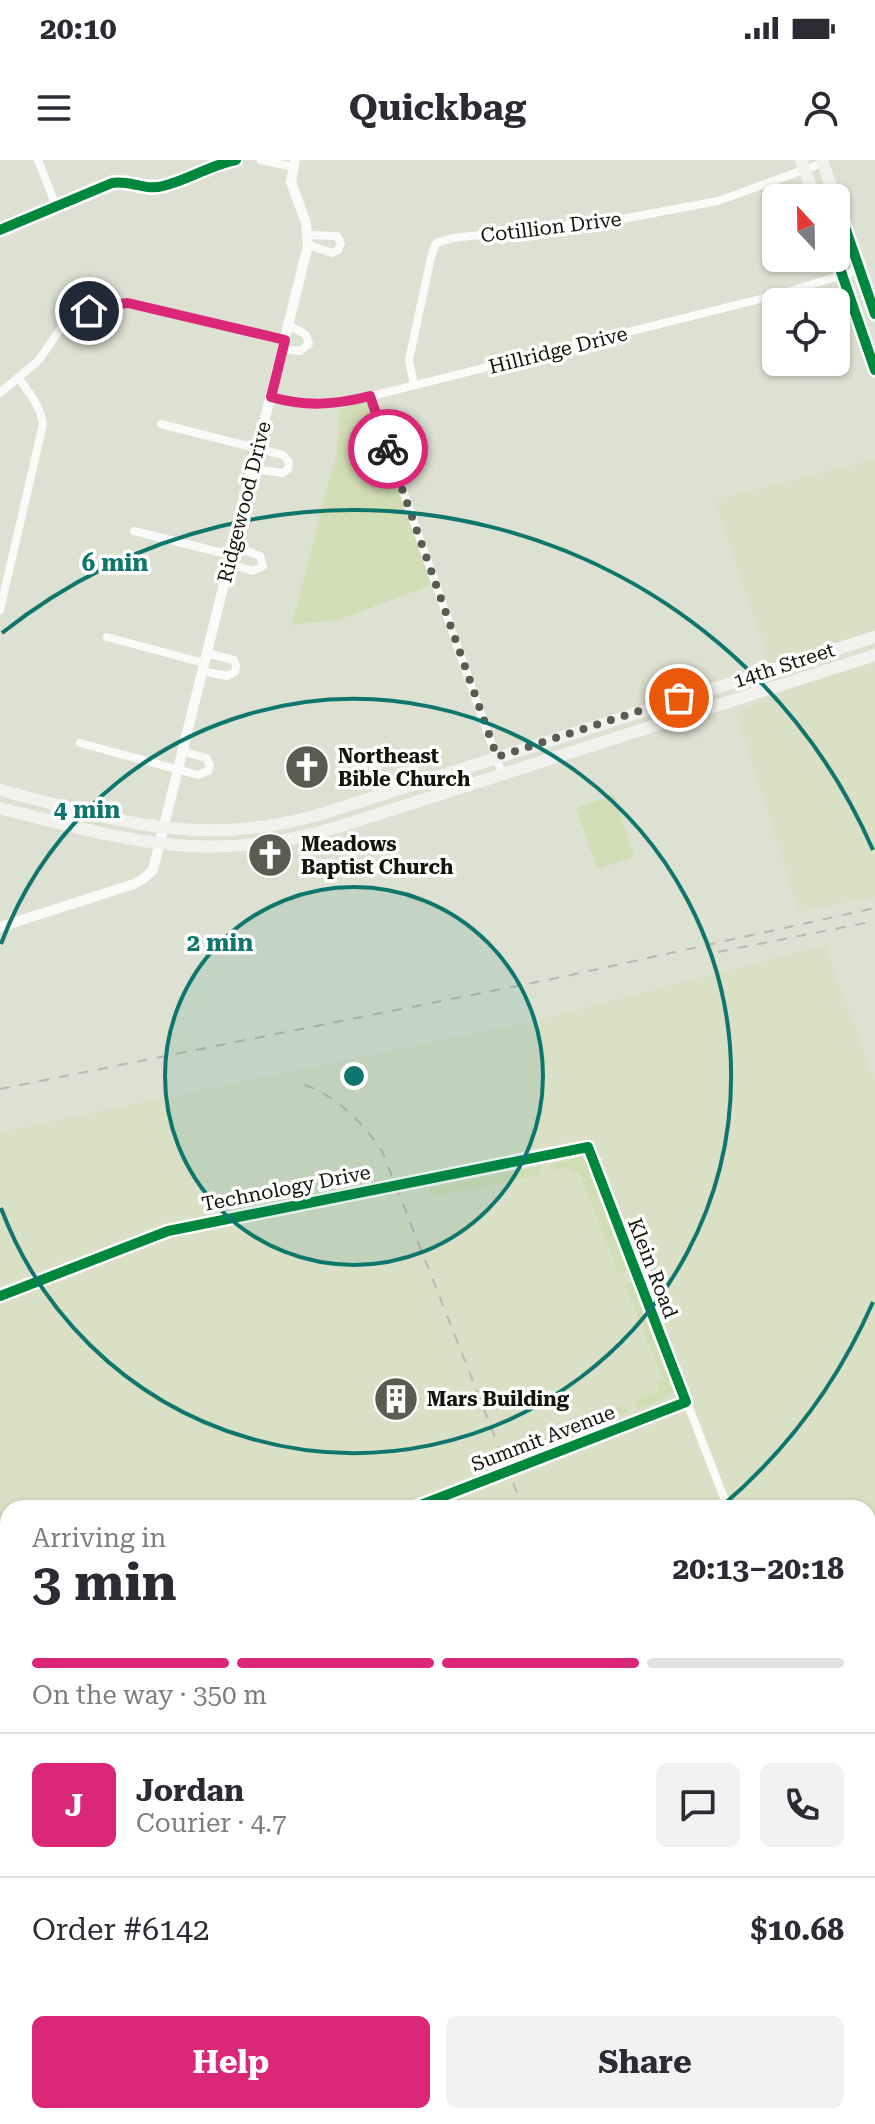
<!DOCTYPE html>
<meta charset="utf-8">
<style>
body{margin:0;font-family:"Roboto Serif",serif;background:#f2f2f3;color:#2b2b33;height:100vh;display:flex;flex-direction:column;font-size:30px;white-space:nowrap}
*{box-sizing:border-box;margin:0}
p{font-size:26px;color:#7c7c81}
.icon{flex:none;width:44px;height:44px;fill:none;stroke:currentColor;stroke-width:2;stroke-linecap:round;stroke-linejoin:round}
.map{position:relative;flex:1;overflow:hidden}
.panel{position:absolute;left:0px;top:1340px;width:876px;height:624px;display:flex;flex-direction:column;background:#fff;border-radius:24px 24px 0 0;box-shadow:0 2px 6px #0004}
.panel>*{flex:none}
.needle{width:52px;rotate:338deg}
.controls{position:absolute;left:762px;top:24px;display:grid;gap:16px}
.controls a{display:grid;place-items:center;width:88px;height:88px;border-radius:12px;background:#fff;box-shadow:0 2px 6px #0004;font-size:40px}
.pin{position:absolute;display:grid;place-items:center;width:68px;height:68px;color:#fff;margin:-34px;border:4px solid #fff;border-radius:50%;box-shadow:0 2px 8px #0007}
.courier{position:absolute;display:grid;place-items:center;width:80px;height:80px;margin:-40px;border:6px solid #db2777;border-radius:50%;background:#fff;color:#222;box-shadow:0 2px 10px #0007}
.summary em{font-style:normal;font-weight:700}
.summary div{display:flex;flex-direction:column-reverse}
.summary{display:flex;align-items:center;justify-content:space-between;height:136px;padding:0 32px}
h1{font-size:52px;font-weight:700;line-height:60px}
.bar{display:grid;grid-template-columns:repeat(4,1fr);gap:12px 8px;align-content:center;height:96px;padding:0 32px}
.bar i{height:10px;border-radius:6px;background:#e1e1e2}
.bar .on{background:#db2777}
.bar p{grid-column:span 4}
.line{display:flex;align-items:center;gap:20px;padding:0 32px;border-top:2px solid #e1e1e2}
.line div{flex:1}
.round{display:grid;place-items:center;flex:none;width:84px;height:84px;border-radius:12px;background:#f2f2f3}
.cta{display:flex;gap:16px;margin-top:auto;padding:16px 32px}
.cta a{flex:1;height:92px;border-radius:12px;background:#db2777;color:#fff;font-size:32px;font-weight:700;line-height:92px;text-align:center}
.cta a+a{background:#f2f2f3;color:#2b2b33}
.status{display:flex;justify-content:space-between;align-items:center;height:56px;padding:0 40px;background:#fff;direction:ltr}
.status svg{height:22px;fill:currentColor}
header{display:flex;justify-content:space-between;align-items:center;height:104px;padding:0 32px;background:#fff;font-size:36px;font-weight:700}
.map>svg:first-child{display:block}
.built{fill:#dae0c6}
.green{fill:#d3ddb5}
.lines{fill:none;stroke-linecap:round;stroke-linejoin:round}
.stream{stroke:#9da77a;stroke-width:2}
.minor{stroke:#fafaf8;stroke-width:8}
.tertiary{stroke:#fafaf8;stroke-width:10}
.secondary{stroke:#f1f2ee;stroke-width:12}
.primary{stroke:#bfc1ba;stroke-width:14}
.rail{stroke:#b7b8b5;stroke-width:2;stroke-dasharray:10 10;stroke-linecap:butt}
.cycleway-casing{stroke:#fff;stroke-width:15}
.cycleway{stroke:#00873e;stroke-width:10}
.done{stroke:#595c50;stroke-width:8;stroke-dasharray:0 14.4}
.route{stroke:#db2777;stroke-width:10}
.ring{fill:none;stroke:#0f766e;stroke-width:4}
.labels{text-anchor:middle;dominant-baseline:central;stroke-width:7;stroke-linejoin:round;paint-order:stroke}
.street-label{font-size:20px;fill:#13150b;stroke:#fff}
.poi-label{font-size:20px;font-weight:bold;fill:#13150b;stroke:#fff;text-anchor:start}
.centre{fill:#0f766e;stroke:#fff;stroke-width:4}
.ring-label{font-size:24px;text-anchor:middle;font-weight:bold;fill:#0f766e;stroke:#fff;stroke-width:7;stroke-linejoin:round;paint-order:stroke}
</style>
<div class="status"><b>20:10</b><svg viewBox="0 0 49 12"><path d="M0 12V9h3v3zM5 12V6h3v6zM10 12V3h3v9zM15 12V0h3v12zM26 1h20v11H26zM47 4h2v5h-2z"/></svg></div>
<header><svg class="icon" aria-label="menu" viewBox="0 0 24 24"><path d="M4 6h16M4 12h16M4 18h16"/></svg>Quickbag<svg class="icon" aria-label="person" viewBox="0 0 24 24"><circle cx="12" cy="8" r="4"/><path d="M4 21q1-7 8-7t8 7"/></svg></header>
<div class="map">
<svg width="875" height="1964" viewBox="0 0 875 1964">
<rect width="100%" height="100%" fill="#dce1d1"/>
<g class="built">
<polygon points="875,299 875,471 770,503 714,340"/>
<polygon points="875,503 875,737 799,752 736,552 801,524"/>
<polygon points="825,785 875,921 875,1520 868,1525 868,1348 8,1348 8,1871 0,1874 0,972 537,860"/>
</g>
<g class="green">
<polygon points="364,242 370,247 431,425 338,460 292,465 337,290 340,249"/>
<polygon points="614,635 634,697 597,709 576,648"/>
<polygon points="580,997 586,1000 627,1111 619,1114 579,1012 573,1015 570,1007 551,1012 550,1005"/>
<polygon points="540,1006 541,1015 431,1036 430,1028"/>
<polygon points="632,1122 675,1232 638,1250 634,1241 659,1231 657,1223 663,1220 625,1125"/>
<polygon points="625,1245 628,1252 529,1292 527,1284"/>
</g>
<g class="lines">
<g class="stream">
<polyline points="868,1926 875,1924"/>
<polyline points="772,1964 793,1956"/>
</g>
<g class="minor">
<polyline points="38,0 56,46"/>
<polyline points="261,0 294,7"/>
<path d="M0,70L112,23C130,20 145,31 163,26C188,20 210,5 236,0"/>
<polyline points="308,75 337,76 341,83 338,90 332,93 308,85"/>
<polyline points="283,189 300,191 309,184 306,175 289,165"/>
<polyline points="414,225 409,200 432,93 436,83 453,78 622,59 718,41 823,3"/>
<polyline points="0,233 39,200 65,162 103,146 128,143 285,180"/>
<polyline points="370,236 502,614"/>
<path d="M271,237C302,246 327,245 359,239L777,135L859,110"/>
<polyline points="161,264 283,295 289,302 288,309 283,313 253,309"/>
<polyline points="134,371 231,395"/>
<polyline points="229,404 253,411 263,406 260,396 233,386"/>
<path d="M0,450L43,264C40,246 30,233 19,219"/>
<polyline points="107,477 204,503"/>
<polyline points="202,511 227,516 235,512 236,506 234,500 206,493"/>
<polyline points="80,583 198,615 208,611 210,605 206,598 181,591"/>
<polyline points="0,1136 168,1071 588,987 728,1348"/>
<polyline points="413,1348 686,1242"/>
<polyline points="0,1391 8,1412"/>
<polyline points="0,1513 8,1510"/>
<polyline points="78,1956 81,1964"/>
<polyline points="358,1964 366,1961 364,1956"/>
</g>
<polyline class="tertiary" points="0,767 134,724 143,719 153,710 308,85 306,63 291,22 295,0"/>
<g class="secondary">
<polyline points="801,0 815,38"/>
<polyline points="822,0 835,38"/>
<polyline points="836,41 875,154"/>
<polyline points="836,97 875,210"/>
<path d="M0,630C117,660 197,689 318,655L875,477"/>
<path d="M0,648C125,680 209,706 338,667L875,495"/>
</g>
<g class="primary">
<polyline points="868,1536 875,1532"/>
<polyline points="868,1556 875,1551"/>
<polyline points="0,1881 8,1877"/>
<polyline points="0,1900 8,1896"/>
</g>
<g class="rail">
<polyline points="718,792 875,761"/>
<path d="M305,925C339,938 362,962 382,991L523,1348"/>
<polyline points="0,929 557,818 875,748"/>
<polyline points="678,1964 684,1956"/>
</g>
<g class="cycleway-casing">
<g id="cycleway">
<polyline points="836,41 875,154"/>
<path d="M0,70L112,23C130,20 145,31 163,26C188,20 210,5 236,0"/>
<polyline points="836,97 875,210"/>
<polyline points="0,1136 168,1071 588,987 686,1242 413,1348"/>
</g>
</g>
<use href="#cycleway" class="cycleway"/>
</g>
<g class="lines">
<polyline class="done" points="388,289 497,597 679,538"/>
<path class="route" d="M89,151L103,146L128,143L285,180L271,237C306,247 335,245 370,236L388,289"/>
</g>
<circle cx="354" cy="916" r="189" fill="#0f766e" fill-opacity=".12"/>
<g class="ring">
<circle cx="354" cy="916" r="189"/>
<path d="M1 784A377 377 0 1 1 1 1048"/>
<path d="M873 1142A566 566 0 0 1 722 1346M2 473A566 566 0 0 1 873 690"/>
</g>
<defs>
<g id="church-disc" transform="scale(2.3)"><circle r="9.5" fill="#595c50" stroke="#fff"/><path d="M-1.2-6h2.4v3.5h3.3v2.4h-3.3V6h-2.4V-.1h-3.3v-2.4h3.3Z" fill="#fff"/></g>
<g id="building-disc" transform="scale(2.3)"><circle r="9.5" fill="#595c50" stroke="#fff"/><path d="M-4-6H4V6H1V3H-1V6H-4ZM-2.5-4.3h1.7v1.8h-1.7ZM.8-4.3h1.7v1.8H.8ZM-2.5-1h1.7V.8h-1.7ZM.8-1h1.7V.8H.8Z" fill="#fff"/></g>
</defs>
<g fill-rule="evenodd">
<use href="#church-disc" x="307" y="607"/>
<use href="#church-disc" x="270" y="695"/>
<use href="#building-disc" x="396" y="1239"/>
</g>
<g class="labels">
<g class="street-label">
<text transform="translate(551 67) rotate(-7)">Cotillion Drive</text>
<text transform="translate(558 190) rotate(-14)">Hillridge Drive</text>
<text transform="translate(244 342) rotate(-76)">Ridgewood Drive</text>
<text transform="translate(784 505) rotate(-18)">14th Street</text>
<text transform="translate(286 1028) rotate(-11)">Technology Drive</text>
<text transform="translate(653 1108) rotate(69)">Klein Road</text>
<text transform="translate(543 1278) rotate(-21)">Summit Avenue</text>
</g>
<g class="poi-label">
<text x="338" y="596">Northeast<tspan x="338" dy="23">Bible Church</tspan></text>
<text x="301" y="684">Meadows<tspan x="301" dy="23">Baptist Church</tspan></text>
<text x="427" y="1239">Mars Building</text>
</g>
</g>
<circle cx="354" cy="916" r="12" class="centre"/>
<g class="ring-label">
<text x="115" y="411">6 min</text>
<text x="87" y="658">4 min</text>
<text x="220" y="791">2 min</text>
</g>
</svg>
<div class="controls">
<a><svg class="needle" viewBox="-14 -14 28 28"><path d="M0-13l5 13h-10z" fill="#e53935"/><path d="M0 13l5-13h-10z" fill="#7c7c81"/></svg></a>
<a><svg class="icon" aria-label="locate" viewBox="0 0 24 24"><circle cx="12" cy="12" r="6"/><path d="M12 2v4M12 18v4M2 12h4M18 12h4"/></svg></a>
</div>
<div class="pin" style="left:679px;top:538px;background:#ea580c"><svg class="icon" aria-label="bag" viewBox="0 0 24 24"><path d="M5 8h14l-1 12H6zM9 8a3 3 0 0 1 6 0"/></svg></div>
<div class="pin" style="left:89px;top:151px;background:#1f2937"><svg class="icon" aria-label="home" viewBox="0 0 24 24"><path d="M3 11l9-7 9 7M6 9v11h12V9"/></svg></div>
<div class="courier" style="left:388px;top:289px"><svg class="icon" aria-label="bike" viewBox="0 0 24 24"><circle cx="6" cy="16" r="4"/><circle cx="18" cy="16" r="4"/><path d="M6 16l4-8h5l3 8M10 8l3 8H6M13 5h3"/></svg></div>
<section class="panel">
<div class="summary"><div><h1>3 min</h1><p>Arriving in</p></div><em>20:13–20:18</em></div>
<div class="bar"><i class="on"></i><i class="on"></i><i class="on"></i><i></i><p>On the way · 350 m</p></div>
<div class="line" style="height:144px"><b class="round" style="background:#db2777;color:#fff">J</b><div><b>Jordan</b><p>Courier · 4.7</p></div><a class="round"><svg class="icon" aria-label="chat" viewBox="0 0 24 24"><path d="M4 5h16v11H9l-5 4z"/></svg></a><a class="round"><svg class="icon" aria-label="phone" viewBox="0 0 24 24"><path d="M5 4h4l2 5-3 2q2 4 5 5l2-3 5 2v4C11 20 4 13 5 4z"/></svg></a></div>
<div class="line" style="height:104px"><div>Order #6142</div><b>$10.68</b></div>
<div class="cta"><a>Help</a><a>Share</a></div>
</section>
</div>
